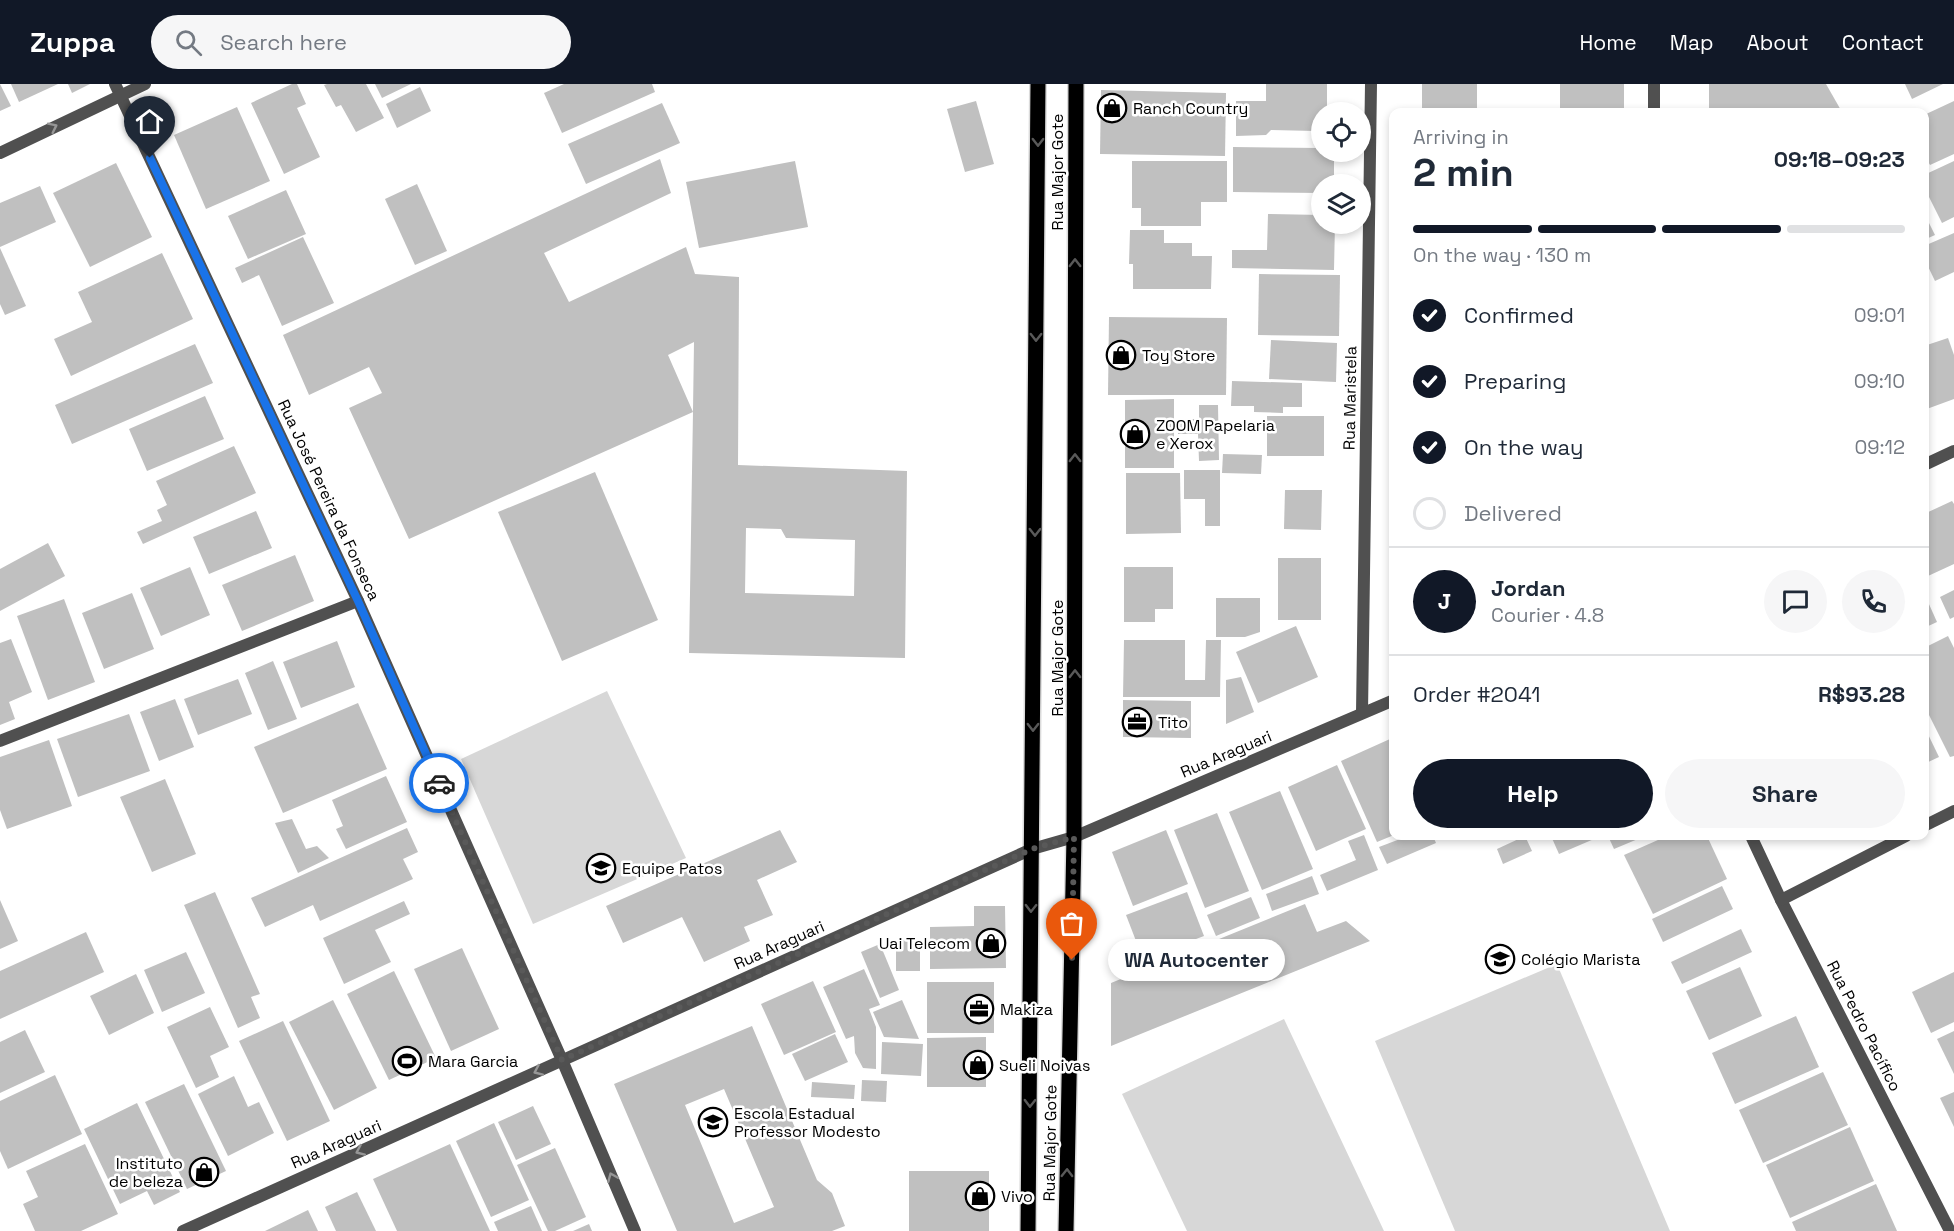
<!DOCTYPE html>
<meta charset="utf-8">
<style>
body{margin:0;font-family:"Space Grotesk",sans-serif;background:#f6f6f7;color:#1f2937;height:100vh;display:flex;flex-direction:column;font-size:22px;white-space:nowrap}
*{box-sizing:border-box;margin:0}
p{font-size:20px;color:#747a83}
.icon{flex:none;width:33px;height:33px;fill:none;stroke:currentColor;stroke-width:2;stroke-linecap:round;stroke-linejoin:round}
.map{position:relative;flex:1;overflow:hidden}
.side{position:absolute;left:1389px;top:24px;width:540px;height:732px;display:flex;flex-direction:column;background:#fff;border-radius:12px;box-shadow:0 3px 9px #0003}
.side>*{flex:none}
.tools{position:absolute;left:1311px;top:18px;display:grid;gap:12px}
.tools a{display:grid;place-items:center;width:60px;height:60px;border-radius:50%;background:#fff;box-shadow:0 3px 9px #0003;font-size:30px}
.pin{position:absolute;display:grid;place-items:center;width:51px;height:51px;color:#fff;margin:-62px -26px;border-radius:50% 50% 50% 0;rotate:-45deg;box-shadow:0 0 6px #0007}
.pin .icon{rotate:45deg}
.courier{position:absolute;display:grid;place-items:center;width:60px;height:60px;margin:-30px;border:4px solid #1a73e8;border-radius:50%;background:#fff;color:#222;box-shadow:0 2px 8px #0007}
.bubble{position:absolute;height:42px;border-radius:21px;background:#fff;box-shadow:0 3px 9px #0003;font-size:20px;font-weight:700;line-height:42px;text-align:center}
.headline em{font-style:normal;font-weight:700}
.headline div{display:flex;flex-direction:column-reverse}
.headline{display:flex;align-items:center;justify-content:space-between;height:102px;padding:0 24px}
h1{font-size:39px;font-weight:700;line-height:45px}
.bar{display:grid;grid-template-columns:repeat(4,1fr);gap:9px 6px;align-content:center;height:72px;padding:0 24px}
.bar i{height:8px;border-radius:4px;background:#e0e1e3}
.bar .active{background:#111827}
.bar p{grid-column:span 4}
.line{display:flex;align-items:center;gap:15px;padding:0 24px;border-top:2px solid #e0e1e3}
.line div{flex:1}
.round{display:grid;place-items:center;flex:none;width:63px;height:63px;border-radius:32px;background:#f6f6f7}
ol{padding:0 24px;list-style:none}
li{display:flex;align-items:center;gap:18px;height:66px}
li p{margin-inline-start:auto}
li .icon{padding:6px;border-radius:50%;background:#111827;color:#fff;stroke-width:4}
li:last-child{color:#747a83}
li i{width:33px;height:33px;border:3px solid #e0e1e3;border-radius:50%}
.action{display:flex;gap:12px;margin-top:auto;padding:12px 24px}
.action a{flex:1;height:69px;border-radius:36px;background:#111827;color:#fff;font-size:24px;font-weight:700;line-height:69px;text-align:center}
.action a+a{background:#f6f6f7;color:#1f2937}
header{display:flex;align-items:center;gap:36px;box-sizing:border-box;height:84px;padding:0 30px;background:#111827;color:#fff}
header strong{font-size:28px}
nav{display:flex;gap:33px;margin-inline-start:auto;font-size:21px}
.search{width:420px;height:54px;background:#f6f6f7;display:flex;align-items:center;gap:15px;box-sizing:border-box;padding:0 21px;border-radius:33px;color:#747a83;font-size:22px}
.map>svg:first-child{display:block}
.green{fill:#d7d7d7}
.building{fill:#c0c0c0;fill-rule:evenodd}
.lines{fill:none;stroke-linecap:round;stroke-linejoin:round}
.primary-casing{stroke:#dbdbdb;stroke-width:18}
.lane{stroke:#505050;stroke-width:12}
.street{stroke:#505050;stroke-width:12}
.primary{stroke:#000;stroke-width:15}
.oneway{stroke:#969696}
.oneway2{stroke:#595959}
.done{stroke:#595959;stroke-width:6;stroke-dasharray:0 10.8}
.route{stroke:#1a73e8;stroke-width:8}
.labels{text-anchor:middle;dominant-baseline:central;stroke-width:5;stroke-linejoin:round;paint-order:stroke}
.poi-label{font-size:16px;fill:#000;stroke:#fff;text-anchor:start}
.street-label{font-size:16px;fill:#000;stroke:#fff}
</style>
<header>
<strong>Zuppa</strong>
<div class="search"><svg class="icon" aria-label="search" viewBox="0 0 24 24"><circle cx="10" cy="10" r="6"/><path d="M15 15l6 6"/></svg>Search here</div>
<nav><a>Home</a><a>Map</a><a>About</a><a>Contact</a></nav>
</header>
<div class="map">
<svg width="1954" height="1147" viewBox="0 0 1954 1147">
<rect width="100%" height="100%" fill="#fff"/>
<g class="green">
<polygon points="607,607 686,774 533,840 461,675"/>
<polygon points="1557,880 1670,1147 1455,1147 1375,957"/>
<polygon points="1284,935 1384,1147 1187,1147 1122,1010"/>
</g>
<g class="building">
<polygon points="0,0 11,22 0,27"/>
<polygon points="11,0 58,0 19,18"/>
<polygon points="68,0 90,0 72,9"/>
<polygon points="292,0 297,0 306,20 297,24 320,73 284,90 251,19"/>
<polygon points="327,0 366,0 384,34 356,48 341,21 336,23 324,1"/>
<polygon points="375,0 411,0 382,14"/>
<polygon points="564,0 652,0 655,8 562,49 544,9"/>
<polygon points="1266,0 1327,0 1327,28 1322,28 1322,53 1315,47 1271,46 1266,51 1236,52 1236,17 1266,17"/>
<rect x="1422" y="0" width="55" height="28"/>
<rect x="1560" y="0" width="64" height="28"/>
<polygon points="1709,0 1826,0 1842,28 1709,28"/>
<polygon points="1905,0 1943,0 1912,15"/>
<polygon points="420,3 431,27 397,44 386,20"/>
<polygon points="1101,6 1226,9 1225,72 1100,70"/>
<polygon points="976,17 994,80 965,88 947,25"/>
<polygon points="1954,17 1954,70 1930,81 1924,70 1924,31"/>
<polygon points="662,19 680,59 586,100 568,60"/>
<polygon points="237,23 270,97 206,125 174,51"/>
<polygon points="1233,63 1322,64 1322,68 1334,68 1334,100 1322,100 1322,109 1233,108"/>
<path d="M660,75L671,109L544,169L569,218L686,163L695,190L739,193L738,381L907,387L905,574L689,569L693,328L409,455L349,324L382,309L369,283L309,311L283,251ZM694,258L693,326V328L668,271ZM746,444L781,445L786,454L855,456L854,512L745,509Z"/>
<polygon points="795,77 808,143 699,164 686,98"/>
<polygon points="1132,77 1227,77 1227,118 1201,118 1201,142 1141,142 1141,124 1132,124"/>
<polygon points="1954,77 1954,133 1942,139 1924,103 1924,91"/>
<polygon points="116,79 152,153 90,183 53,109"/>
<polygon points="417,100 447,167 415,181 385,115"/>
<polygon points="40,102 56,138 0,163 0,119"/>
<polygon points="286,106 306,150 248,175 228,132"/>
<polygon points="1924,129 1935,151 1924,156"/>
<polygon points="1268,130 1322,131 1322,140 1335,140 1334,186 1232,184 1232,166 1267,166"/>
<polygon points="1130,146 1164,146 1164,159 1192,159 1192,172 1212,172 1211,205 1133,205 1133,180 1129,180"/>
<polygon points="1954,149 1954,188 1935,197 1924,174 1924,162"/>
<polygon points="303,153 334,219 282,242 259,191 242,199 235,184"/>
<polygon points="0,164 26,222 5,231 0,220"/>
<polygon points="162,169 193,235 71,292 54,255 92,238 78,208"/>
<polygon points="1259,190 1340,191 1339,252 1258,251"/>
<polygon points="1109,233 1227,234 1226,311 1108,311"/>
<polygon points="1948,254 1954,271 1954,315 1924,326 1924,262"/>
<polygon points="1271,256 1337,259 1336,298 1269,295"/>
<polygon points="195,260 213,299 72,360 55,321"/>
<polygon points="1232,297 1302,299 1302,323 1283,323 1283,329 1254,328 1254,322 1231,322"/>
<polygon points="205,312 224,355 147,387 129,345"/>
<polygon points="1174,315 1174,384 1125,384 1125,316"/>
<polygon points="1199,321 1218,321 1219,376 1199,377 1198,350 1178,350 1178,335 1199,335"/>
<rect x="1267" y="332" width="57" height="40"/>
<polygon points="234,362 256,409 143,460 137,448 162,437 157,426 167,421 156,397"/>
<polygon points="1223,370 1262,371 1261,390 1222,389"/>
<polygon points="1184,386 1220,386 1220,442 1205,442 1205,415 1184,415"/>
<polygon points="595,388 658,536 562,577 498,428"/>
<polygon points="1126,389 1180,389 1181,449 1126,450"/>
<polygon points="1285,406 1322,406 1321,446 1284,445"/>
<polygon points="1952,417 1954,420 1954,480 1928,492 1924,485 1924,430"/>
<polygon points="256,427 272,464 209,490 193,453"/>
<polygon points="48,459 65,492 0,527 0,485"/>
<polygon points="295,471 314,517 242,547 222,501"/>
<rect x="1278" y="474" width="43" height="62"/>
<polygon points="190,483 210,531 161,552 140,504"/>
<polygon points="1124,483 1173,483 1173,525 1155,525 1155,538 1124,538"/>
<polygon points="1954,506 1954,533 1950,535 1940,513"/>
<polygon points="132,509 154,565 104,585 82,529"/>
<polygon points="1924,509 1937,538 1924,544"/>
<polygon points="1216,514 1260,514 1260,548 1245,553 1216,553"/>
<polygon points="64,515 95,598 48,616 17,532"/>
<polygon points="1296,542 1318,593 1258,619 1236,568"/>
<polygon points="1948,552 1954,564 1954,672 1950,673 1924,621 1924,564"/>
<polygon points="11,555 32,608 9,618 15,635 0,641 0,559"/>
<polygon points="1124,556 1185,556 1185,596 1205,596 1206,556 1221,556 1220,613 1123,613"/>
<polygon points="337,557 355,603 301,624 283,578"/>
<polygon points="273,577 297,635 268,646 245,589"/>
<polygon points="1241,593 1254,628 1226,640 1226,596"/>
<polygon points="238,595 252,630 198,651 184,615"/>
<polygon points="175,615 194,663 159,677 140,628"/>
<polygon points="1123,616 1191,617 1191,654 1123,653"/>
<polygon points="358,619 387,685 283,729 254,663"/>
<polygon points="129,630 150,687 78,713 57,655"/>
<polygon points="1924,642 1939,673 1924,680"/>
<polygon points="1390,655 1394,662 1394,751 1377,758 1341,677"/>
<polygon points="49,656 72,722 7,745 0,726 0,673"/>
<polygon points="1337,681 1366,745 1316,767 1288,703"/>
<polygon points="386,692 407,738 346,765 336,745 343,742 332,716"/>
<polygon points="165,695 196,770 152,788 120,713"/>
<polygon points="1280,707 1313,785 1262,806 1229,728"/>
<polygon points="1217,729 1249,807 1205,824 1174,746"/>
<polygon points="292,735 306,765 317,762 329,774 298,789 275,739"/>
<polygon points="407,744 418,768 403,775 413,795 320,837 313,821 265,843 251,814"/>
<polygon points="780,746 797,778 757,796 773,831 744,843 750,857 704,878 682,833 623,859 606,822"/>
<polygon points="1166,746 1188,800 1133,822 1112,768"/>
<polygon points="1364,751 1378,786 1327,807 1320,791 1356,776 1348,757"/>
<polygon points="1408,752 1433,752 1436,759 1387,780 1379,763"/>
<polygon points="1525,752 1532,767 1503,780 1497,765"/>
<polygon points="1551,752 1601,752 1559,770"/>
<polygon points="1608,752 1645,752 1614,765"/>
<polygon points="1667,752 1707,752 1727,795 1653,830 1624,771"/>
<polygon points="1312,792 1319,810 1272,827 1266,810"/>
<polygon points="1722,802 1733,825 1663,858 1652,835"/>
<polygon points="215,808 260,910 251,913 260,934 238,944 184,821"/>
<polygon points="1187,808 1204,852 1143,875 1126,831"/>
<polygon points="1251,813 1260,834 1216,852 1207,831"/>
<polygon points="0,816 18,857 0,865"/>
<polygon points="404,817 410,830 375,846 391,878 344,900 323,854"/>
<polygon points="1305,820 1317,848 1346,837 1370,857 1111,962 1111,899"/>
<polygon points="974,822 1005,822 1006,884 930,885 930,843 974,842"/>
<polygon points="1741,845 1752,868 1682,900 1671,878"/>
<polygon points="86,848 104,888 0,935 0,887"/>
<rect x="896" y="856" width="24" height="31"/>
<polygon points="880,860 899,906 880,914 861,868"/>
<polygon points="462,864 499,945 451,967 414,885"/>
<polygon points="186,868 205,909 162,928 144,886"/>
<polygon points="1740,883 1762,932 1709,956 1686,907"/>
<polygon points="864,885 880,921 869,925 876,943 876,985 863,984 855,969 854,952 846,955 823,903"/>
<polygon points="394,887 436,974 389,996 347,910"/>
<polygon points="1954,888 1954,938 1931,949 1912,908"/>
<polygon points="136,890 154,929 109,951 90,912"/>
<polygon points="813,897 836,948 784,971 761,920"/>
<rect x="927" y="898" width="67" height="51"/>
<polygon points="333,916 377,1004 334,1026 289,938"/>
<polygon points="902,916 919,955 884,953 873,928"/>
<polygon points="210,923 229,963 210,972 219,993 196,1004 167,943"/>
<polygon points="1796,932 1819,983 1735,1020 1712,969"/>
<polygon points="283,937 330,1037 287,1057 239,957"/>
<path d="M752,942L817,1096L832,1109L845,1142L832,1147H677L614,1000ZM724,1005L774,1123L734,1139L685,1021Z"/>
<polygon points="25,946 45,988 0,1009 0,958"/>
<polygon points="1954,947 1954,990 1937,955"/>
<polygon points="835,950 848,978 805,997 792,970"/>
<polygon points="986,953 986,1003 927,1003 927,954"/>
<polygon points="882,958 923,960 921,992 881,990"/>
<polygon points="1823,988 1848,1041 1763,1079 1739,1026"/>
<polygon points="55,991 82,1050 8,1085 0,1067 0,1017"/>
<polygon points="234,992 248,1023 259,1018 274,1049 228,1072 198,1010"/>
<polygon points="862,996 887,997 886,1018 861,1017"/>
<polygon points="812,998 855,1001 854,1015 811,1013"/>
<polygon points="184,1000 226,1087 187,1105 145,1018"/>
<polygon points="1954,1008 1954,1043 1940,1014"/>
<polygon points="137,1019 180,1108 154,1121 147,1107 120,1120 84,1045"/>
<polygon points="533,1022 551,1060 516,1076 498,1038"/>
<polygon points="494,1039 529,1116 491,1133 456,1057"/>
<polygon points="1850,1043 1874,1097 1790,1134 1766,1081"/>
<polygon points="85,1060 118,1130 81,1147 35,1147 23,1120 38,1113 26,1087"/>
<polygon points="450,1060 490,1147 397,1147 373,1095"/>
<polygon points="555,1064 586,1133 555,1147 548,1147 517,1081"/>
<rect x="909" y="1087" width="80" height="60"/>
<polygon points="1876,1100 1897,1147 1796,1147 1792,1138"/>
<polygon points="357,1108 376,1147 336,1147 325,1123"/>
<polygon points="531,1122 542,1147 498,1147 494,1138"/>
<polygon points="308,1126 318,1147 265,1147"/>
<polygon points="589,1140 592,1147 573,1147"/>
</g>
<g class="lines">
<g class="primary-casing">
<g id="primary">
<polyline points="1028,1147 1038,0"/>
<polyline points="1066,1147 1074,753 1076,0"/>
</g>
</g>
<polyline class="lane" points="0,657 358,517"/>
<g class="street">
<polyline points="115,0 358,517 562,976 635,1147"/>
<polyline points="1654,28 1654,0"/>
<polyline points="0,69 145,0"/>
<polyline points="1924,381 1954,367"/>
<polyline points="1362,629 1371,0"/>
<polyline points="1924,742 1954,727"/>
<polyline points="1751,752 1781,816 1950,1147"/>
<polyline points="1781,816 1906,752"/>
<polyline points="183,1147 1032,765 1074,753 1394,616"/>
</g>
<use href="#primary" class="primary"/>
</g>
<defs><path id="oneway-chevron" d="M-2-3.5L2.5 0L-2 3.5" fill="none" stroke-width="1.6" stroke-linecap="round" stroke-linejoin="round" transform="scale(1.5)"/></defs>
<g class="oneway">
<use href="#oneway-chevron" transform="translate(53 43) rotate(-26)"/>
<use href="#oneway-chevron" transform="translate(538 987) rotate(156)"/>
<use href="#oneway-chevron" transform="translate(360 1067) rotate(156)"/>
<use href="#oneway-chevron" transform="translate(612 1093) rotate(-113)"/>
</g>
<g class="oneway2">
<use href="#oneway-chevron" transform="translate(1038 58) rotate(90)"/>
<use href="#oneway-chevron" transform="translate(1075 179) rotate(-90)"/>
<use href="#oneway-chevron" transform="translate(1036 253) rotate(90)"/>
<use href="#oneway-chevron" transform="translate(1075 374) rotate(-90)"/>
<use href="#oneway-chevron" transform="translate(1035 448) rotate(90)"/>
<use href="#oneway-chevron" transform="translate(1075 590) rotate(-90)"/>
<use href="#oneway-chevron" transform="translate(1033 643) rotate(90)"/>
<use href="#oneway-chevron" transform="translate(1031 824) rotate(91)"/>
<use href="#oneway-chevron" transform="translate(1030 1019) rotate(91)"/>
<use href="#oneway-chevron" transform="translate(1067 1089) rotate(-89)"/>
</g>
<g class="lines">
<polyline class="done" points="439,699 562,976 1032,765 1074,753 1072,876"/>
<polyline class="route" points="150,74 358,517 439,699"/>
</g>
<defs>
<g id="shop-ring" transform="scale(1.5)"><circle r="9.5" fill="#fff" stroke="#000" stroke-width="1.5"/><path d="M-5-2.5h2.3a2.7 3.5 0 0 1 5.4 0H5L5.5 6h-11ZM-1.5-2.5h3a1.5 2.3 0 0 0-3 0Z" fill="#000"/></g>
<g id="office-ring" transform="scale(1.5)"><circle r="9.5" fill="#fff" stroke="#000" stroke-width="1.5"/><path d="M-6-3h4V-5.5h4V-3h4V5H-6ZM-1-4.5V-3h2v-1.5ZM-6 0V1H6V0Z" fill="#000"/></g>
<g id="school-ring" transform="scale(1.5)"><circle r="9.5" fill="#fff" stroke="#000" stroke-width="1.5"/><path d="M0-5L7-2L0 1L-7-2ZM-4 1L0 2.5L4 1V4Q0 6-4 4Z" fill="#000"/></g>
<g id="stadium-ring" transform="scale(1.5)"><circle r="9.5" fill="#fff" stroke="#000" stroke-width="1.5"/><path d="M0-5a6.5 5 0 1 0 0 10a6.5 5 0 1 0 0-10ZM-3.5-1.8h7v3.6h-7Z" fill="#000"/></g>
</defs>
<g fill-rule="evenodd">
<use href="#shop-ring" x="1112" y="24"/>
<use href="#shop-ring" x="1121" y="271"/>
<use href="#shop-ring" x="1135" y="350"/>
<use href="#office-ring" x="1137" y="638"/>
<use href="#school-ring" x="601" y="784"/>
<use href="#shop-ring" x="991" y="859"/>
<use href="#school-ring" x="1500" y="875"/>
<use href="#office-ring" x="979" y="925"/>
<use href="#stadium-ring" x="407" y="977"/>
<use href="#shop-ring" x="978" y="981"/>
<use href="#school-ring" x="713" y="1038"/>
<use href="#shop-ring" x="204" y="1088"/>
<use href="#shop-ring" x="980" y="1112"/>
</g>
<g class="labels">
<g class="poi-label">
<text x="1133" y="24">Ranch Country</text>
<text x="1142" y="271">Toy Store</text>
<text x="1156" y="341">ZOOM Papelaria<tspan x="1156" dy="18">e Xerox</tspan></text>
<text x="1158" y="638">Tito</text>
<text x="622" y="784">Equipe Patos</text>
<text x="970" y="859" text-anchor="end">Uai Telecom</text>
<text x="1521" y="875">Colégio Marista</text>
<text x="1000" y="925">Makiza</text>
<text x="428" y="977">Mara Garcia</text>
<text x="999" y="981">Sueli Noivas</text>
<text x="734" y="1029">Escola Estadual<tspan x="734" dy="18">Professor Modesto</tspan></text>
<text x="183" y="1079" text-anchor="end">Instituto<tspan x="183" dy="18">de beleza</tspan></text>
<text x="1001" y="1112">Vivo</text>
</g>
<g class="street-label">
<text transform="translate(1057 88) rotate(-90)">Rua Major Gote</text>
<text transform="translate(1350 314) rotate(-89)">Rua Maristela</text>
<text transform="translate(329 416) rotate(65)">Rua José Pereira da Fonseca</text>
<text transform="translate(1057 574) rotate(-90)">Rua Major Gote</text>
<text transform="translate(1226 670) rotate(-23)">Rua Araguari</text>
<text transform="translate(779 861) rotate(-24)">Rua Araguari</text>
<text transform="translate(1864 942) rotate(63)">Rua Pedro Pacífico</text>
<text transform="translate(1050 1059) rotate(-89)">Rua Major Gote</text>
<text transform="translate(336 1060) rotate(-24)">Rua Araguari</text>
</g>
</g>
</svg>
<div class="tools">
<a><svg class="icon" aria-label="locate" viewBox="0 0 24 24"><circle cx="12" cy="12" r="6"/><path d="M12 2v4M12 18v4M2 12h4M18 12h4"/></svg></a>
<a><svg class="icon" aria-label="layers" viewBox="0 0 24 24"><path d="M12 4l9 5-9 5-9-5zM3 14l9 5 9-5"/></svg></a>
</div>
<div class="pin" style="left:1072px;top:876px;background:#ea580c"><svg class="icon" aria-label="bag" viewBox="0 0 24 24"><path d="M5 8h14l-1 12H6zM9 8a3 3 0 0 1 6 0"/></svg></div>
<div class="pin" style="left:150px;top:74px;background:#1f2937"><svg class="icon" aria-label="home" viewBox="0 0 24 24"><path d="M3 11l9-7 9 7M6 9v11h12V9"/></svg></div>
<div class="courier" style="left:439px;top:699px"><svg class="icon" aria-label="car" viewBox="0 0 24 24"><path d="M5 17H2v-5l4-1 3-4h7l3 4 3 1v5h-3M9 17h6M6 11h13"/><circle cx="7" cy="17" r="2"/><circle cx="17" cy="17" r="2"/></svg></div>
<div class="bubble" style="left:1108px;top:855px;width:177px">WA Autocenter</div>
<section class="side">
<div class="headline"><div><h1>2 min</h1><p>Arriving in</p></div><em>09:18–09:23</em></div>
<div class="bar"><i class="active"></i><i class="active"></i><i class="active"></i><i></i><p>On the way · 130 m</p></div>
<ol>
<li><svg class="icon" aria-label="check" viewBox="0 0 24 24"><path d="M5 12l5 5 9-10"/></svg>Confirmed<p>09:01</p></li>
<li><svg class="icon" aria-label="check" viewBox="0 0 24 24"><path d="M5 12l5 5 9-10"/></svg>Preparing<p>09:10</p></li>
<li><svg class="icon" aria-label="check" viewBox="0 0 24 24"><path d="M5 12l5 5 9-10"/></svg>On the way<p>09:12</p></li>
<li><i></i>Delivered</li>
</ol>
<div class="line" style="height:108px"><b class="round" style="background:#111827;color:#fff">J</b><div><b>Jordan</b><p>Courier · 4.8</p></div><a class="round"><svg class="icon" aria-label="chat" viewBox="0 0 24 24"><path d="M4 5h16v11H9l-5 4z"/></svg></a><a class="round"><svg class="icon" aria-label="phone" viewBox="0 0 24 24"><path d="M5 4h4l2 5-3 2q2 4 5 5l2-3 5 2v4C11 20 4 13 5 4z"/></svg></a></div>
<div class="line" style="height:78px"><div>Order #2041</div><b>R$93.28</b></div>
<div class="action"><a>Help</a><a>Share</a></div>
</section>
</div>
